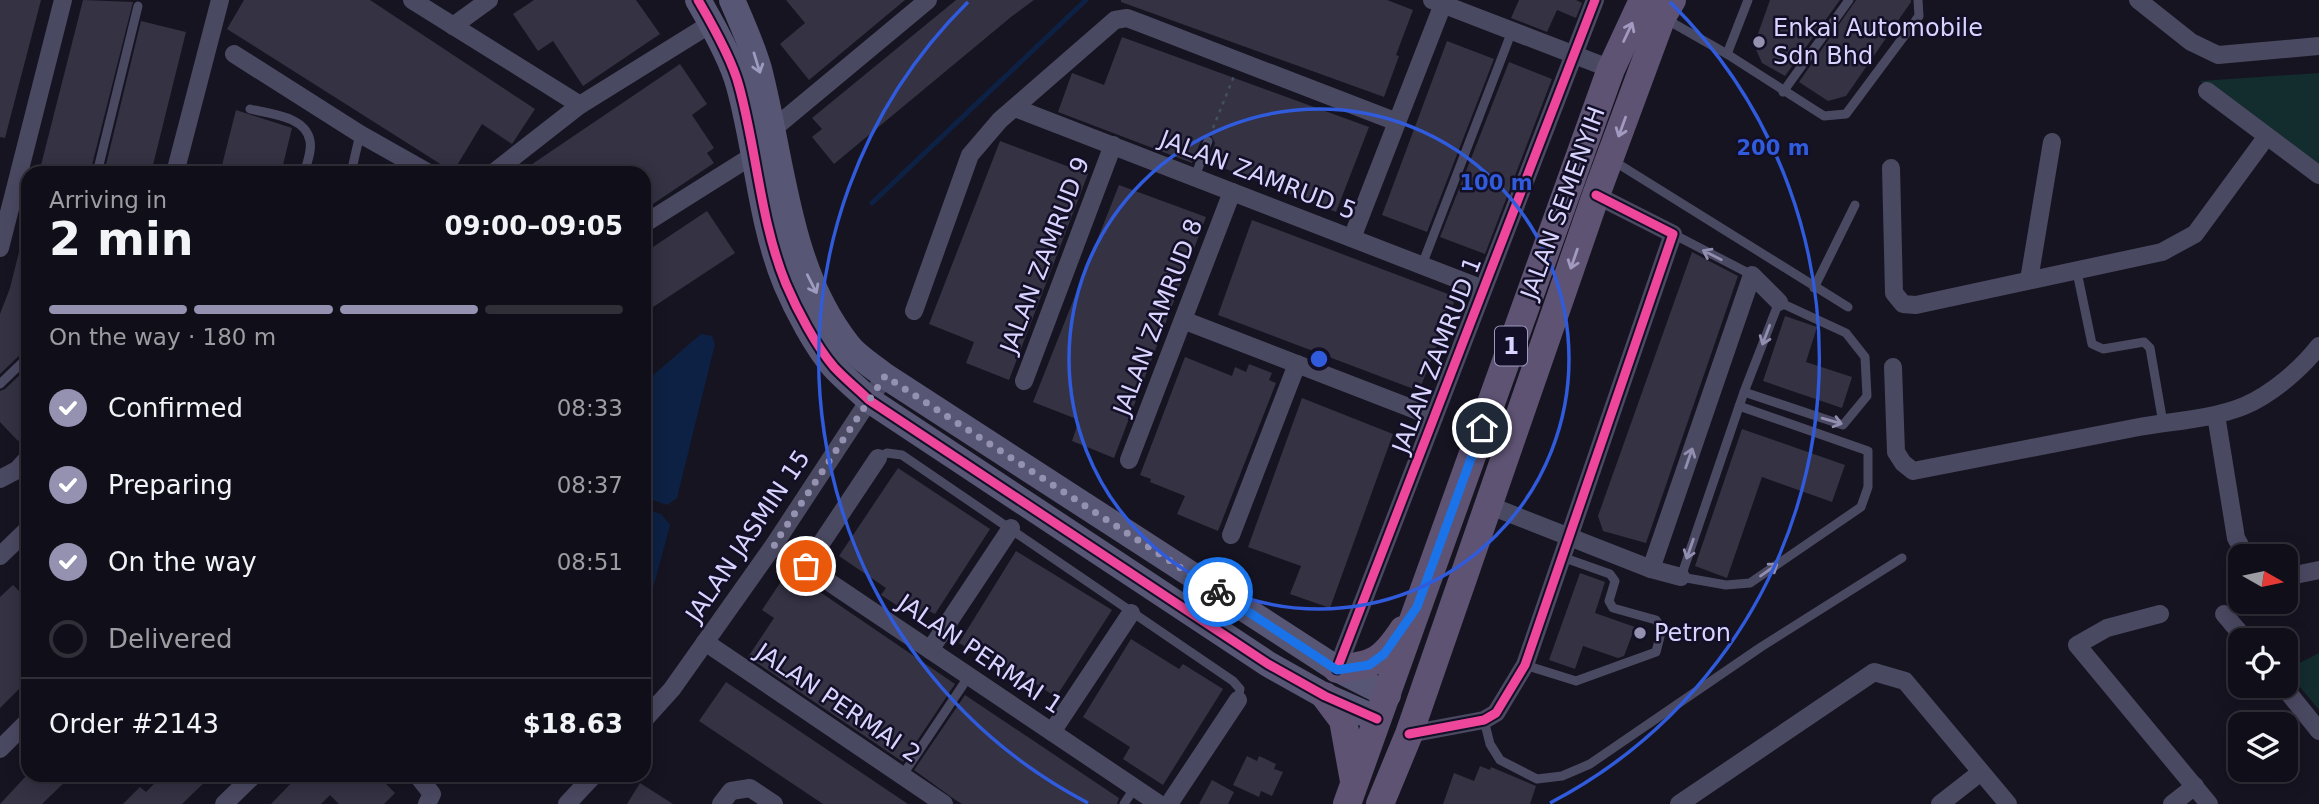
<!DOCTYPE html>
<meta charset="utf-8">
<style>
body{margin:0;font-family:"DejaVu Sans",sans-serif;background:#1e1d26;color:#f1f3f6;height:100vh;display:flex;flex-direction:column;font-size:26px;white-space:nowrap}
*{box-sizing:border-box;margin:0}
p{font-size:23px;color:#9c9ca2}
.icon{flex:none;width:38px;height:38px;fill:none;stroke:currentColor;stroke-width:2;stroke-linecap:round;stroke-linejoin:round}
.map{position:relative;flex:1;overflow:hidden}
.drawer{position:absolute;left:21px;top:166px;width:630px;height:616px;display:flex;flex-direction:column;background:#100f19;border-radius:21px;box-shadow:0 4px 18px #0003,0 0 0 2px #302f38}
.drawer>*{flex:none}
.needle{width:46px;rotate:99deg}
.fabs{position:absolute;left:2228px;top:544px;display:grid;gap:14px}
.fabs a{display:grid;place-items:center;width:70px;height:70px;border-radius:14px;background:#100f19;box-shadow:0 4px 18px #0003,0 0 0 2px #302f38;font-size:35px}
.pin{position:absolute;display:grid;place-items:center;width:60px;height:60px;color:#fff;margin:-30px;border:4px solid #fff;border-radius:50%;box-shadow:0 2px 7px #0007}
.courier{position:absolute;display:grid;place-items:center;width:70px;height:70px;margin:-35px;border:5px solid #1a73e8;border-radius:50%;background:#fff;color:#222;box-shadow:0 2px 9px #0007}
.head em{font-style:normal;font-weight:600}
.head div{display:flex;flex-direction:column-reverse}
.head{display:flex;align-items:center;justify-content:space-between;height:119px;padding:0 28px}
h1{font-size:46px;font-weight:600;line-height:52px}
.bar{display:grid;grid-template-columns:repeat(4,1fr);gap:10px 7px;align-content:center;height:84px;padding:0 28px}
.bar i{height:9px;border-radius:5px;background:#302f38}
.bar .active{background:#9591b1}
.bar p{grid-column:span 4}
.line{display:flex;align-items:center;gap:18px;padding:0 28px;border-top:2px solid #302f38}
.line div{flex:1}
ol{padding:0 28px;list-style:none}
li{display:flex;align-items:center;gap:21px;height:77px}
li p{margin-inline-start:auto}
li .icon{padding:7px;border-radius:50%;background:#9591b1;color:#fff;stroke-width:4}
li:last-child{color:#9c9ca2}
li i{width:38px;height:38px;border:4px solid #302f38;border-radius:50%}
.map>svg:first-child{display:block}
.green{fill:#132c2d}
.water{fill:#0d2144}
.lines{fill:none;stroke-linecap:round;stroke-linejoin:round}
.stream{stroke:#0d2144;stroke-width:5}
.building{fill:#343243}
.path{stroke:#44505f;stroke-width:2.5;stroke-dasharray:3.5 5;stroke-linecap:butt}
.lane{stroke:#4a4962;stroke-width:9}
.street{stroke:#4a4962;stroke-width:18}
.secondary{stroke:#575674;stroke-width:26}
.primary{stroke:#5e5373;stroke-width:28}
.cycleway-casing{stroke:#130f26;stroke-width:13}
.cycleway{stroke:#ed469a;stroke-width:9}
.oneway{stroke:#a29ac0}
.oneway2{stroke:#9e9bc0}
.oneway3{stroke:#928eb0}
.done{stroke:#9591b1;stroke-width:7;stroke-dasharray:0 12.6}
.route{stroke:#1a73e8;stroke-width:9}
.ring{fill:none;stroke:#305bdc;stroke-width:3.5}
.poi-dot{fill:#9591b1;stroke:#130f26;stroke-width:2.5}
.labels{text-anchor:middle;dominant-baseline:central;stroke-width:5;stroke-linejoin:round;paint-order:stroke}
.shield{fill:#130f26;stroke:#9e99be;stroke-width:2}
.shield-label{font-size:23px;font-weight:bold;fill:#d9d4ff}
.poi-label{font-size:24px;fill:#d9d4ff;stroke:#130f26;text-anchor:start}
.street-label{font-size:24px;fill:#d9d4ff;stroke:#130f26}
.centre{fill:#305bdc;stroke:#130f26;stroke-width:3.5}
.ring-label{font-size:21px;text-anchor:middle;font-weight:bold;fill:#305bdc;stroke:#130f26;stroke-width:5;stroke-linejoin:round;paint-order:stroke}
</style>
<div class="map">
<svg width="2319" height="804" viewBox="0 0 2319 804">
<rect width="100%" height="100%" fill="#161421"/>
<g class="green">
<polygon points="2319,73 2319,167 2200,81"/>
<polygon points="2319,653 2319,710 2286,670"/>
</g>
<g class="water">
<polygon points="701,334 712,336 715,344 677,498 667,505 644,497 644,383"/>
<polygon points="644,508 661,514 670,525 644,622"/>
</g>
<g class="lines">
<polyline class="stream" points="872,203 1086,0"/>
</g>
<g class="building">
<polygon points="0,0 41,0 5,138 0,137"/>
<polygon points="83,0 133,2 90,173 39,173"/>
<polygon points="244,0 370,0 535,109 512,144 482,124 453,172 227,29"/>
<polygon points="534,0 636,0 660,34 583,86 553,41 538,51 513,14"/>
<polygon points="786,0 905,0 809,80 780,44 805,23"/>
<polygon points="956,0 1034,0 1011,17 834,164 812,137 822,129 812,118"/>
<polygon points="1121,0 1387,0 1413,10 1396,55 1399,56 1384,97 1121,2"/>
<polygon points="1519,0 1576,0 1582,3 1576,18 1557,10 1547,32 1511,18"/>
<polygon points="1770,0 1840,0 1785,76 1762,63 1754,45"/>
<polygon points="1856,0 1911,0 1911,2 1846,96 1828,101 1799,82"/>
<polygon points="141,21 186,32 151,173 104,173"/>
<polygon points="1122,37 1369,127 1336,212 1208,162 1215,143 1211,135 1206,134 1202,138 1192,163 1058,112 1072,73 1104,85"/>
<polygon points="1447,41 1494,59 1427,232 1382,215"/>
<polygon points="1509,62 1552,79 1485,254 1440,237"/>
<polygon points="680,64 707,104 692,115 714,148 707,153 714,163 644,210 644,173 519,173"/>
<polygon points="236,110 292,128 281,173 220,173"/>
<polygon points="1000,141 1088,174 1009,380 966,363 974,342 929,324"/>
<polygon points="1119,185 1206,217 1114,458 1072,441 1079,420 1033,402"/>
<polygon points="707,211 735,253 644,313 644,253"/>
<polygon points="1252,220 1456,297 1419,391 1218,315"/>
<polygon points="23,236 28,236 28,350 23,352 0,374 0,314 10,288"/>
<polygon points="1692,252 1738,276 1646,543 1603,531 1598,516"/>
<polygon points="1785,316 1817,327 1806,362 1852,377 1842,408 1763,381"/>
<polygon points="1185,357 1232,376 1235,367 1246,372 1249,364 1272,373 1269,380 1276,383 1218,531 1177,514 1185,496 1150,482 1151,479 1140,475"/>
<polygon points="28,367 28,431 18,441 0,422 0,391 5,389"/>
<polygon points="1302,398 1393,434 1330,608 1290,594 1301,566 1248,547"/>
<polygon points="1742,429 1845,465 1832,502 1762,477 1727,578 1695,566"/>
<polygon points="898,468 990,529 935,614 929,611 922,622 881,595 886,588 839,556"/>
<polygon points="1016,551 1112,610 1056,697 1007,665 1004,670 959,643"/>
<polygon points="1580,573 1605,582 1595,613 1635,627 1624,656 1618,658 1583,646 1575,669 1549,660"/>
<polygon points="801,579 955,684 903,762 748,657 774,618 762,610 782,580 795,588"/>
<polygon points="13,585 28,600 28,680 0,708 0,597"/>
<polygon points="1131,639 1179,669 1183,664 1223,689 1163,785 1123,759 1130,747 1083,717"/>
<polygon points="726,682 786,722 908,804 823,804 699,721"/>
<polygon points="965,695 1119,798 1117,804 962,804 954,799 914,770"/>
<polygon points="1247,756 1257,761 1259,756 1276,764 1274,769 1283,772 1272,796 1261,791 1259,797 1233,785"/>
<polygon points="1480,766 1490,770 1491,767 1536,786 1530,804 1443,804 1454,773 1474,781"/>
<polygon points="27,775 72,775 42,804 0,804"/>
<polygon points="163,775 212,775 182,804 123,804 140,787 146,792"/>
<polygon points="299,775 377,775 395,793 384,804 339,804 330,795 321,804 271,804"/>
<polygon points="1212,780 1234,792 1228,804 1199,804"/>
<polygon points="640,783 673,804 627,804"/>
</g>
<g class="lines">
<polyline class="path" points="1213,128 1234,76"/>
<g class="lane">
<polyline points="1664,18 1727,54 1824,116 1846,114 1919,16 1918,0"/>
<polyline points="1727,54 1748,0"/>
<polyline points="1783,92 1849,0"/>
<path d="M250,109C270,114 306,116 310,141C312,151 307,163 304,173"/>
<polyline points="1612,160 1848,307"/>
<polyline points="97,173 138,6"/>
<polyline points="351,173 360,134"/>
<polyline points="1195,177 1208,141"/>
<polyline points="13,201 28,205"/>
<polyline points="1673,234 1752,275"/>
<polyline points="1422,265 1512,31"/>
<polyline points="2077,272 2092,344 2103,349 2144,342 2150,348 2163,423"/>
<polyline points="1814,288 1855,205"/>
<polyline points="0,384 28,357"/>
<polyline points="1739,406 1868,451 1868,487 1861,507 1750,583 1726,585 1681,577 1744,392 1779,302 1846,333 1865,357 1867,396 1843,425 1744,392"/>
<polyline points="878,458 887,453 902,455 1233,681 1240,689 1238,700"/>
<polyline points="1525,665 1576,681 1656,652 1662,629 1656,620 1613,608 1609,601 1615,581 1610,574 1562,557"/>
<polyline points="1484,720 1490,744 1500,760 1537,779 1562,776 1590,764 1761,647 1902,558"/>
<polyline points="902,776 969,676"/>
<polyline points="1124,804 1135,787"/>
</g>
<g class="street">
<polyline points="412,0 580,105"/>
<polyline points="1432,0 1611,69"/>
<polyline points="2138,0 2191,42 2218,55 2319,46"/>
<polyline points="453,26 489,0"/>
<polyline points="234,54 360,134 429,173"/>
<polyline points="2207,91 2319,175"/>
<polyline points="1015,108 1483,289"/>
<polyline points="773,129 928,0"/>
<polyline points="1891,168 1894,293 1903,304 1916,305 2162,252 2195,234 2267,136"/>
<polyline points="175,173 220,0"/>
<polyline points="493,173 580,105 712,23"/>
<polyline points="644,224 752,156"/>
<polyline points="1352,238 1443,4"/>
<polyline points="0,248 63,0"/>
<polyline points="2029,280 2052,142"/>
<polyline points="914,311 970,155 1000,120 1115,20 1127,18 1143,24 1397,122"/>
<polyline points="1183,320 1434,417"/>
<path d="M1893,367L1896,452L1903,463L1913,471C1988,456 2064,442 2139,427C2174,421 2212,419 2244,406C2272,394 2301,369 2319,346"/>
<polyline points="1024,381 1113,145"/>
<polyline points="2216,415 2236,538 2246,556"/>
<polyline points="1129,460 1232,192"/>
<polyline points="0,479 17,470 28,458"/>
<polyline points="1488,505 1651,569 1681,577"/>
<polyline points="1231,535 1297,364"/>
<polyline points="774,545 1159,804"/>
<polyline points="0,556 28,529"/>
<polyline points="806,566 878,458"/>
<polyline points="1651,569 1752,275 1779,302"/>
<polyline points="2286,573 2295,575 2319,570"/>
<polyline points="2160,614 2107,628 2077,645 2209,804"/>
<polyline points="2224,614 2246,640"/>
<polyline points="705,642 944,804"/>
<polyline points="930,650 1011,528"/>
<polyline points="1337,669 1595,0"/>
<polyline points="2283,686 2319,731"/>
<polyline points="644,720 672,689 774,545 885,376"/>
<polyline points="1052,732 1131,613"/>
<polyline points="1409,734 1484,720 1496,713 1525,665 1673,234 1596,195"/>
<polyline points="0,749 28,721"/>
<polyline points="417,775 432,794 427,804"/>
<polyline points="224,804 254,775"/>
<polyline points="567,804 594,775"/>
<polyline points="721,804 731,791 750,788 774,804"/>
<polyline points="1169,804 1238,700"/>
<polyline points="1679,804 1874,672 1905,681 2008,804"/>
<polyline points="1940,804 1981,772"/>
<polyline points="2172,804 2195,786"/>
</g>
<g class="secondary">
<path d="M698,0C712,24 732,59 739,86C757,151 760,221 786,284C797,310 816,346 834,367C845,379 858,389 869,400L1268,664L1325,696L1377,719"/>
<path d="M732,0C742,23 752,45 759,69C783,161 787,268 848,345C857,357 873,366 885,376L1337,669L1388,695"/>
</g>
<g class="primary">
<path d="M1337,669C1373,665 1382,662 1403,630"/>
<polyline points="1325,696 1343,720 1354,781"/>
<polyline points="1347,804 1611,69 1643,0"/>
<polyline points="1380,804 1409,734 1596,195 1662,17 1672,0"/>
</g>
<g class="cycleway-casing">
<g id="cycleway">
<path d="M698,0C712,24 732,59 739,86C757,151 760,221 786,284C797,310 816,346 834,367C845,379 858,389 869,400L1268,664L1325,696L1377,719"/>
<polyline points="1337,669 1595,0"/>
<polyline points="1409,734 1484,720 1496,713 1525,665 1673,234 1596,195"/>
</g>
</g>
<use href="#cycleway" class="cycleway"/>
</g>
<defs><path id="oneway-shaft" d="M-6 0H5M1.5-3L5.5 0L1.5 3" fill="none" stroke-width="1.6" stroke-linecap="round" stroke-linejoin="round" transform="scale(1.75)"/></defs>
<g class="oneway">
<use href="#oneway-shaft" transform="translate(1628 32) rotate(-65)"/>
<use href="#oneway-shaft" transform="translate(1622 127) rotate(110)"/>
<use href="#oneway-shaft" transform="translate(1574 259) rotate(109)"/>
</g>
<g class="oneway2">
<use href="#oneway-shaft" transform="translate(757 63) rotate(73)"/>
<use href="#oneway-shaft" transform="translate(812 284) rotate(63)"/>
</g>
<g class="oneway3">
<use href="#oneway-shaft" transform="translate(1712 255) rotate(-153)"/>
<use href="#oneway-shaft" transform="translate(1766 335) rotate(111)"/>
<use href="#oneway-shaft" transform="translate(1832 421) rotate(16)"/>
<use href="#oneway-shaft" transform="translate(1689 458) rotate(-71)"/>
<use href="#oneway-shaft" transform="translate(1690 549) rotate(109)"/>
<use href="#oneway-shaft" transform="translate(1769 570) rotate(-35)"/>
</g>
<g class="lines">
<polyline class="done" points="806,566 774,545 885,376 1218,592"/>
<polyline class="route" points="1218,592 1337,670 1369,665 1384,654 1417,607 1482,428"/>
</g>
<g class="ring">
<circle cx="1319" cy="359" r="250"/>
<path d="M1088 803A501 501 0 0 1 968 2M1670 2A501 501 0 0 1 1550 803"/>
</g>
<g class="poi-dot">
<circle cx="1759" cy="42" r="7"/>
<circle cx="1640" cy="633" r="7"/>
</g>
<g class="labels">
<rect class="shield" x="1495" y="326.5" width="32" height="39" rx="5"/>
<g class="shield-label">
<text x="1511" y="346">1</text>
</g>
<g class="poi-label">
<text x="1773" y="28">Enkai Automobile<tspan x="1773" dy="28">Sdn Bhd</tspan></text>
<text x="1654" y="633">Petron</text>
</g>
<g class="street-label">
<text transform="translate(1258 175) rotate(21)">JALAN ZAMRUD 5</text>
<text transform="translate(1563 203) rotate(-70)">JALAN SEMENYIH</text>
<text transform="translate(1045 255) rotate(-69)">JALAN ZAMRUD 9</text>
<text transform="translate(1158 317) rotate(-69)">JALAN ZAMRUD 8</text>
<text transform="translate(1437 355) rotate(-69)">JALAN ZAMRUD 1</text>
<text transform="translate(748 536) rotate(-56)">JALAN JASMIN 15</text>
<text transform="translate(980 654) rotate(34)">JALAN PERMAI 1</text>
<text transform="translate(838 703) rotate(34)">JALAN PERMAI 2</text>
</g>
</g>
<circle cx="1319" cy="359" r="10" class="centre"/>
<g class="ring-label">
<text x="1773" y="155">200 m</text>
<text x="1496" y="190">100 m</text>
</g>
</svg>
<div class="fabs">
<a><svg class="needle" viewBox="-14 -14 28 28"><path d="M0-13l5 13h-10z" fill="#e53935"/><path d="M0 13l5-13h-10z" fill="#9c9ca2"/></svg></a>
<a><svg class="icon" aria-label="locate" viewBox="0 0 24 24"><circle cx="12" cy="12" r="6"/><path d="M12 2v4M12 18v4M2 12h4M18 12h4"/></svg></a>
<a><svg class="icon" aria-label="layers" viewBox="0 0 24 24"><path d="M12 4l9 5-9 5-9-5zM3 14l9 5 9-5"/></svg></a>
</div>
<div class="pin" style="left:806px;top:566px;background:#ea580c"><svg class="icon" aria-label="bag" viewBox="0 0 24 24"><path d="M5 8h14l-1 12H6zM9 8a3 3 0 0 1 6 0"/></svg></div>
<div class="pin" style="left:1482px;top:428px;background:#1f2937"><svg class="icon" aria-label="home" viewBox="0 0 24 24"><path d="M3 11l9-7 9 7M6 9v11h12V9"/></svg></div>
<div class="courier" style="left:1218px;top:592px"><svg class="icon" aria-label="bike" viewBox="0 0 24 24"><circle cx="6" cy="16" r="4"/><circle cx="18" cy="16" r="4"/><path d="M6 16l4-8h5l3 8M10 8l3 8H6M13 5h3"/></svg></div>
<section class="drawer">
<div class="head"><div><h1>2 min</h1><p>Arriving in</p></div><em>09:00–09:05</em></div>
<div class="bar"><i class="active"></i><i class="active"></i><i class="active"></i><i></i><p>On the way · 180 m</p></div>
<ol>
<li><svg class="icon" aria-label="check" viewBox="0 0 24 24"><path d="M5 12l5 5 9-10"/></svg>Confirmed<p>08:33</p></li>
<li><svg class="icon" aria-label="check" viewBox="0 0 24 24"><path d="M5 12l5 5 9-10"/></svg>Preparing<p>08:37</p></li>
<li><svg class="icon" aria-label="check" viewBox="0 0 24 24"><path d="M5 12l5 5 9-10"/></svg>On the way<p>08:51</p></li>
<li><i></i>Delivered</li>
</ol>
<div class="line" style="height:91px"><div>Order #2143</div><b>$18.63</b></div>
</section>
</div>
